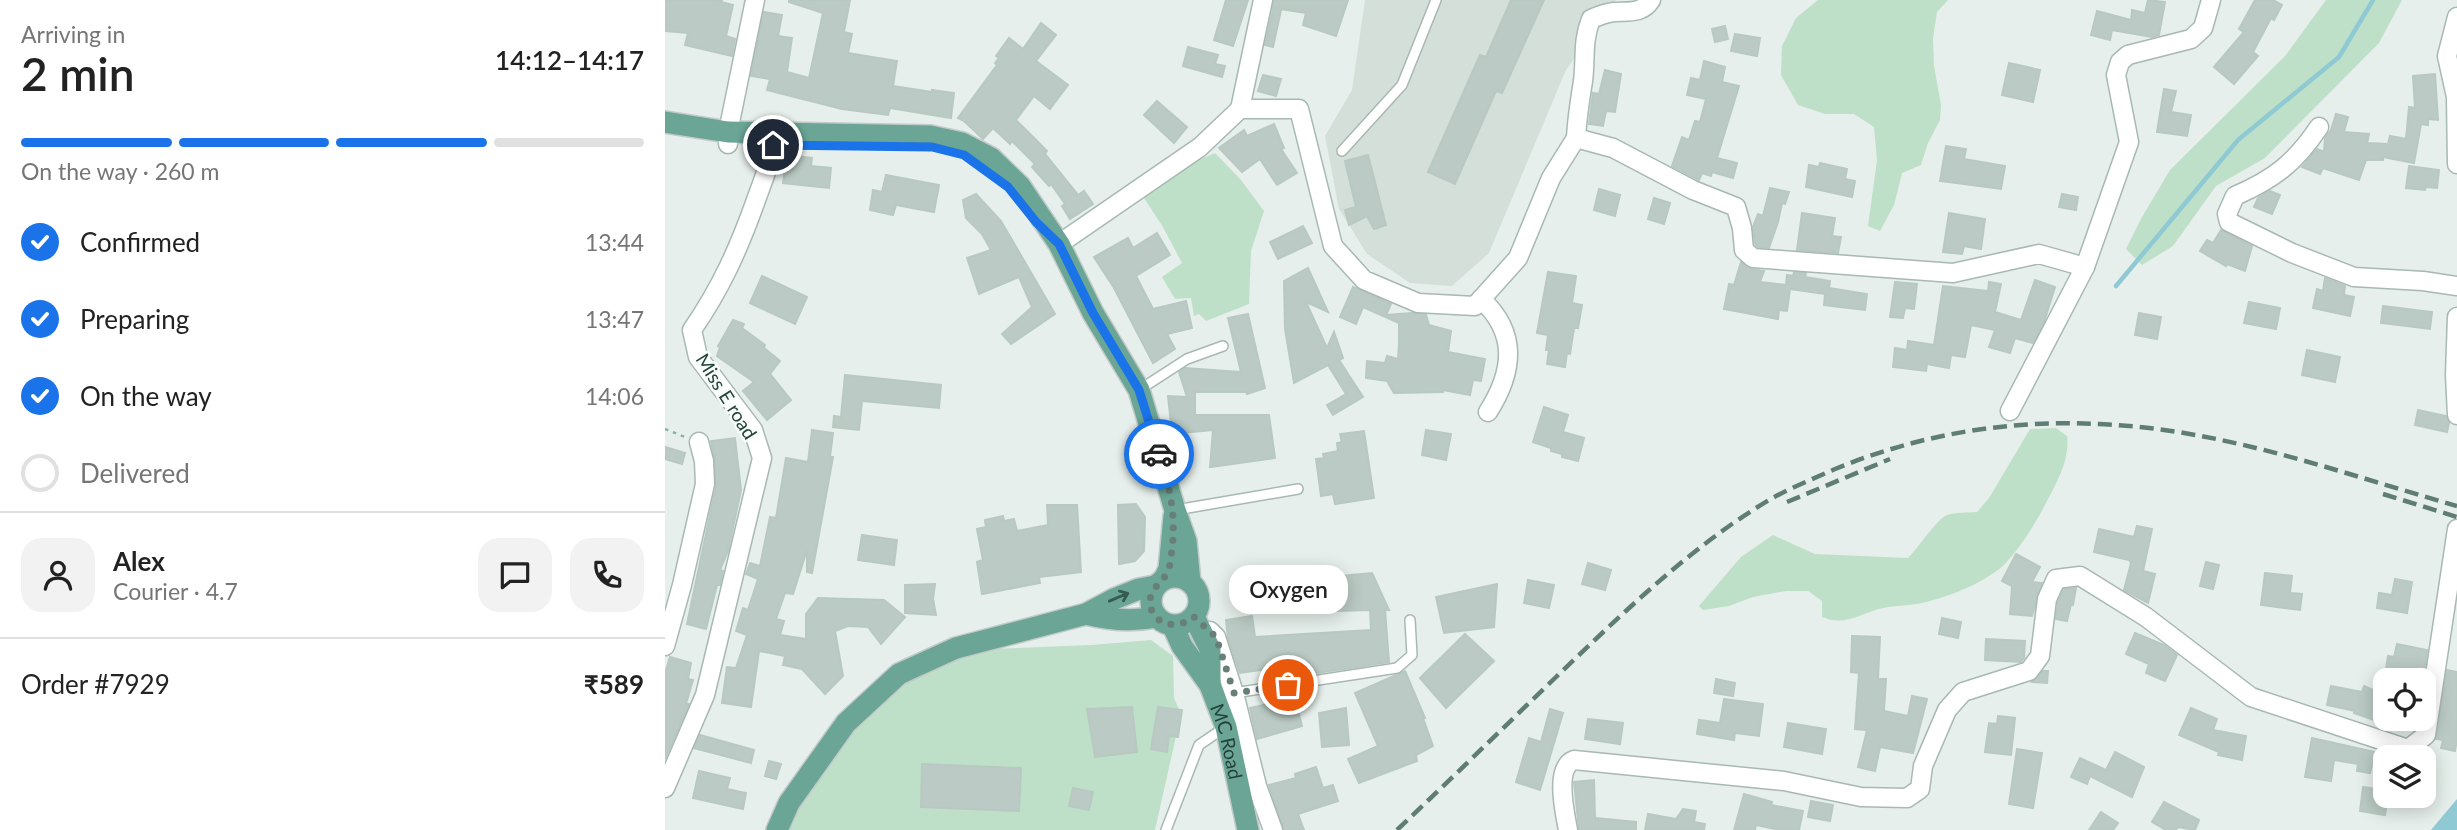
<!DOCTYPE html>
<meta charset="utf-8">
<style>
body{margin:0;font-family:Lato,sans-serif;background:#f2f2f2;color:#222;height:100vh;display:flex;flex-direction:column;font-size:26px;white-space:nowrap}
*{box-sizing:border-box;margin:0}
p{font-size:23px;color:#767676}
.icon{flex:none;width:38px;height:38px;fill:none;stroke:currentColor;stroke-width:2;stroke-linecap:round;stroke-linejoin:round}
.map{position:relative;flex:1;overflow:hidden}
.drawer{display:flex;flex-direction:column;background:#fff;width:665px}
.drawer>*{flex:none}
.tools{position:absolute;left:1708px;top:668px;display:grid;gap:14px}
.tools a{display:grid;place-items:center;width:63px;height:63px;border-radius:14px;background:#fff;box-shadow:0 4px 18px #0003;font-size:35px}
.pin{position:absolute;display:grid;place-items:center;width:60px;height:60px;color:#fff;margin:-30px;border:4px solid #fff;border-radius:50%;box-shadow:0 2px 7px #0007}
.courier{position:absolute;display:grid;place-items:center;width:70px;height:70px;margin:-35px;border:5px solid #1a73e8;border-radius:50%;background:#fff;color:#222;box-shadow:0 2px 9px #0007}
.bubble{position:absolute;height:49px;border-radius:21px;background:#fff;box-shadow:0 4px 18px #0003;font-size:23px;font-weight:600;line-height:49px;text-align:center}
.head em{font-style:normal;font-weight:600}
.head div{display:flex;flex-direction:column-reverse}
.head{display:flex;align-items:center;justify-content:space-between;height:119px;padding:0 21px}
h1{font-size:46px;font-weight:600;line-height:52px}
.bar{display:grid;grid-template-columns:repeat(4,1fr);gap:10px 7px;align-content:center;height:84px;padding:0 21px}
.bar i{height:9px;border-radius:5px;background:#e0e0e0}
.bar .selected{background:#1a73e8}
.bar p{grid-column:span 4}
.line{display:flex;align-items:center;gap:18px;padding:0 21px;border-top:2px solid #e0e0e0}
.line div{flex:1}
.round{display:grid;place-items:center;flex:none;width:74px;height:74px;border-radius:21px;background:#f2f2f2}
ol{padding:0 21px;list-style:none}
li{display:flex;align-items:center;gap:21px;height:77px}
li p{margin-inline-start:auto}
li .icon{padding:7px;border-radius:50%;background:#1a73e8;color:#fff;stroke-width:4}
li:last-child{color:#767676}
li i{width:38px;height:38px;border:4px solid #e0e0e0;border-radius:50%}
main{display:flex;flex:1;min-height:0}
.map>svg:first-child{display:block}
.built{fill:#d4dfda}
.green{fill:#bfe0c8}
.water{fill:#8ec9d4}
.lines{fill:none;stroke-linecap:round;stroke-linejoin:round}
.stream{stroke:#8ec9d4;stroke-width:4.5}
.building{fill:#bbcac4;stroke:#b8c9c2;stroke-width:2}
.lane-casing{stroke:#a8b8b2;stroke-width:12}
.street-casing{stroke:#a8b8b2;stroke-width:21}
.primary-casing{stroke:#c2cac8;stroke-width:24}
.path{stroke:#86b3a5;stroke-width:2.5;stroke-dasharray:3.5 5;stroke-linecap:butt}
.lane{stroke:#fff;stroke-width:9}
.street{stroke:#fff;stroke-width:18}
.primary{stroke:#6aa596;stroke-width:21}
.rail{stroke:#5f7d75;stroke-width:4.5;stroke-dasharray:14 7;stroke-linecap:butt}
.oneway{stroke:#365b51}
.done{stroke:#687f78;stroke-width:7;stroke-dasharray:0 12.6}
.route{stroke:#1a73e8;stroke-width:9}
.labels{text-anchor:middle;dominant-baseline:central;stroke-width:5;stroke-linejoin:round;paint-order:stroke}
.street-label{font-size:19px;fill:#24423a;stroke:#f7fbf9}
</style>
<main>
<section class="drawer">
<div class="head"><div><h1>2 min</h1><p>Arriving in</p></div><em>14:12–14:17</em></div>
<div class="bar"><i class="selected"></i><i class="selected"></i><i class="selected"></i><i></i><p>On the way · 260 m</p></div>
<ol>
<li><svg class="icon" aria-label="check" viewBox="0 0 24 24"><path d="M5 12l5 5 9-10"/></svg>Confirmed<p>13:44</p></li>
<li><svg class="icon" aria-label="check" viewBox="0 0 24 24"><path d="M5 12l5 5 9-10"/></svg>Preparing<p>13:47</p></li>
<li><svg class="icon" aria-label="check" viewBox="0 0 24 24"><path d="M5 12l5 5 9-10"/></svg>On the way<p>14:06</p></li>
<li><i></i>Delivered</li>
</ol>
<div class="line" style="height:126px"><a class="round"><svg class="icon" aria-label="person" viewBox="0 0 24 24"><circle cx="12" cy="8" r="4"/><path d="M4 21q1-7 8-7t8 7"/></svg></a><div><b>Alex</b><p>Courier · 4.7</p></div><a class="round"><svg class="icon" aria-label="chat" viewBox="0 0 24 24"><path d="M4 5h16v11H9l-5 4z"/></svg></a><a class="round"><svg class="icon" aria-label="phone" viewBox="0 0 24 24"><path d="M5 4h4l2 5-3 2q2 4 5 5l2-3 5 2v4C11 20 4 13 5 4z"/></svg></a></div>
<div class="line" style="height:91px"><div>Order #7929</div><b>₹589</b></div>
</section>
<div class="map">
<svg width="1792" height="830" viewBox="0 0 1792 830">
<rect width="100%" height="100%" fill="#e6efeb"/>
<polygon class="built" points="700,0 951,0 901,70 824,253 787,286 745,283 702,254 674,209 660,136 687,90"/>
<g class="green">
<polygon points="1153,0 1283,0 1272,12 1268,38 1269,66 1276,105 1275,120 1263,143 1256,165 1237,173 1229,205 1215,231 1203,226 1212,160 1209,127 1189,114 1160,114 1133,105 1116,75 1117,46 1131,18"/>
<polygon points="1661,0 1737,0 1714,43 1600,158 1551,186 1508,246 1477,265 1461,249 1477,217 1505,170 1620,56"/>
<polygon points="550,153 576,180 599,211 586,251 584,304 541,321 534,314 529,316 526,298 510,299 497,277 517,263 498,227 477,195 516,168"/>
<path d="M1391,428L1402,436C1405,459 1393,480 1382,501C1372,521 1351,556 1333,570C1314,584 1288,595 1265,601C1250,606 1233,605 1218,608C1196,613 1180,627 1157,617V601L1143,591H1121L1088,597L1064,606L1038,610L1034,606L1076,557L1108,535L1150,554L1243,558C1252,549 1273,518 1282,515C1291,512 1302,513 1312,512L1324,498L1365,429Z"/>
<polygon points="486,640 508,656 509,698 516,714 490,830 114,830 155,761 260,664 302,650 426,645"/>
</g>
<polygon class="water" points="1792,799 1792,830 1766,830"/>
<g class="lines">
<polyline class="stream" points="1451,286 1573,140 1674,57 1708,0"/>
</g>
<g class="building">
<polygon points="0,0 57,0 56,2 68,5 61,36 70,39 67,56 20,45 23,33 0,31"/>
<polygon points="124,0 185,0 179,32 187,34 183,53 232,61 228,86 267,92 267,90 289,93 286,118 225,108 223,115 177,109 102,90 105,79 86,76 99,12 117,15 113,36 127,38 122,72 144,78 158,13 124,2"/>
<polygon points="561,0 583,0 568,46 549,40"/>
<polygon points="609,0 683,0 671,36 638,25 641,13 608,8"/>
<polygon points="846,0 879,0 837,93 831,91 790,184 763,172 815,55 821,57"/>
<polygon points="1483,0 1500,2 1494,35 1487,37 1447,30 1445,40 1426,35 1432,11 1466,20 1467,10 1480,13"/>
<polygon points="1590,0 1608,0 1617,5 1609,20 1606,18 1588,52 1593,56 1569,84 1549,67 1579,32 1574,29"/>
<polygon points="608,9 616,10 608,47 600,45"/>
<polygon points="376,23 391,35 371,61 403,85 385,109 369,96 351,120 382,151 380,154 413,195 419,191 428,204 405,219 397,206 400,204 386,184 384,186 367,167 370,164 347,141 345,144 328,128 318,139 299,121 293,118 332,65 330,63 334,58 331,56 344,38 358,49"/>
<polygon points="1060,26 1063,39 1050,42 1047,29"/>
<polygon points="1070,34 1095,38 1092,56 1066,51"/>
<polygon points="523,47 553,55 550,64 560,66 557,77 518,66"/>
<polygon points="1039,61 1060,67 1057,82 1074,86 1052,158 1072,163 1068,178 1047,172 1046,176 1037,173 1034,180 1007,166 1017,137 1024,140 1030,121 1035,122 1041,99 1022,95 1026,78 1035,80"/>
<polygon points="1344,63 1375,70 1368,102 1337,95"/>
<polygon points="940,70 956,74 950,112 941,111 938,126 924,124 928,93 934,94"/>
<polygon points="1770,74 1773,120 1763,119 1763,125 1756,124 1749,163 1718,157 1718,160 1701,160 1694,180 1658,168 1655,174 1637,167 1652,149 1659,152 1660,138 1666,130 1671,114 1683,117 1679,132 1704,134 1702,143 1723,144 1725,136 1741,139 1744,107 1750,108 1748,76"/>
<polygon points="598,75 616,79 611,96 593,91"/>
<polygon points="1499,89 1511,91 1506,112 1526,115 1522,136 1492,132"/>
<polygon points="492,101 522,127 509,143 479,115"/>
<polygon points="609,124 619,148 616,149 632,173 612,185 595,159 577,172 554,148 579,130 582,136"/>
<polygon points="1281,146 1301,149 1299,159 1340,166 1336,189 1275,181"/>
<polygon points="703,155 721,225 709,229 702,216 684,225 680,210 691,207 680,161"/>
<polygon points="129,156 147,158 146,166 166,168 164,188 118,183 120,168 128,169"/>
<polygon points="1155,163 1182,169 1180,179 1190,181 1187,197 1141,187 1144,165 1154,167"/>
<polygon points="1744,166 1774,170 1772,188 1761,187 1760,190 1741,188"/>
<polygon points="221,175 274,185 269,212 231,205 228,215 205,210 208,190 217,192"/>
<polygon points="1105,188 1124,192 1120,204 1117,203 1113,222 1104,248 1093,247 1090,244 1088,227 1093,214 1098,216"/>
<polygon points="934,189 955,195 950,216 929,210"/>
<polygon points="1605,191 1615,195 1607,214 1589,207 1593,198"/>
<polygon points="311,194 336,221 390,314 346,344 337,334 367,307 354,277 314,294 302,258 326,250 317,234 301,218 298,200"/>
<polygon points="1397,194 1413,197 1411,210 1394,207"/>
<polygon points="989,198 1005,203 999,224 983,219"/>
<polygon points="1137,213 1170,218 1167,236 1176,237 1173,253 1132,250"/>
<polygon points="1284,213 1320,219 1316,249 1299,246 1297,254 1278,252"/>
<polygon points="638,226 647,243 613,259 605,242"/>
<polygon points="1556,230 1587,246 1580,271 1562,264 1561,266 1535,251 1542,240 1548,243"/>
<polygon points="492,233 505,255 471,276 488,309 521,301 527,328 502,334 510,349 488,363 449,288 429,257 463,238 468,248"/>
<polygon points="1076,262 1086,269 1099,271 1095,282 1121,285 1122,275 1128,276 1129,272 1141,273 1140,277 1165,281 1164,288 1202,294 1200,310 1159,305 1160,294 1125,289 1122,311 1114,310 1113,319 1059,309 1064,284 1069,285"/>
<polygon points="643,268 663,312 641,302 662,348 669,332 678,358 674,360 698,397 668,415 662,405 681,394 663,365 629,383 620,329 619,281"/>
<polygon points="883,272 911,276 907,303 917,305 913,328 909,328 905,354 902,353 900,367 882,364 884,350 881,350 883,335 872,333"/>
<polygon points="97,276 142,297 130,324 85,303"/>
<polygon points="1660,278 1680,286 1679,295 1689,297 1685,316 1648,308 1652,289 1658,291"/>
<polygon points="1370,280 1390,287 1379,322 1368,343 1350,338 1345,353 1324,347 1330,330 1306,325 1300,357 1286,355 1284,368 1262,364 1261,371 1228,367 1230,348 1242,350 1243,341 1269,345 1278,286 1323,291 1324,282 1336,284 1330,312 1356,320"/>
<polygon points="1230,282 1252,284 1249,309 1240,308 1238,318 1225,317"/>
<polygon points="688,287 726,304 721,315 747,313 761,315 764,325 786,331 783,352 820,359 816,381 808,380 805,395 778,390 778,392 729,393 722,381 701,378 702,361 720,363 722,356 733,359 734,344 737,344 734,343 734,323 698,307 691,324 675,317"/>
<polygon points="1584,302 1615,308 1611,329 1579,323"/>
<polygon points="1718,306 1767,312 1765,329 1716,323"/>
<polygon points="1474,313 1496,317 1492,339 1470,335"/>
<polygon points="583,314 600,388 582,394 581,392 530,392 530,415 604,415 610,458 545,467 548,430 507,434 503,396 522,397 514,372 520,368 576,372 563,318"/>
<polygon points="68,320 79,324 77,328 100,345 99,348 115,361 105,374 126,400 102,420 78,391 89,382 52,356 55,347 53,346"/>
<polygon points="1642,350 1675,357 1670,382 1637,375"/>
<polygon points="180,375 276,385 274,408 197,401 194,430 168,427 169,416 176,417"/>
<polygon points="879,407 903,415 898,432 919,438 913,461 897,457 897,454 886,451 886,448 868,442"/>
<polygon points="1753,410 1781,416 1784,423 1782,432 1750,425"/>
<polygon points="147,430 168,433 165,457 168,457 147,573 142,572 142,550 128,594 120,593 111,619 119,621 115,635 141,639 141,614 153,598 219,600 240,617 216,644 203,627 183,626 170,631 178,676 160,694 137,669 118,665 120,656 94,651 86,707 57,703 62,667 71,668 82,635 71,631 78,608 83,610 93,579 81,574 85,563 95,566 105,517 111,518 121,458 143,462"/>
<polygon points="761,430 786,434 781,460 757,455"/>
<polygon points="699,431 709,498 670,504 668,494 656,496 651,459 659,458 658,454 673,451 672,443 677,442 675,434"/>
<polygon points="70,438 76,490 63,551 55,570 58,571 55,585 52,585 41,629 22,624 51,486 50,461 46,441"/>
<polygon points="0,447 20,453 17,464 0,459"/>
<polygon points="471,504 480,517 479,551 470,561 454,564 453,505"/>
<polygon points="382,505 412,505 416,572 374,577 375,583 317,594 312,562 318,560 312,529 321,527 320,520 338,516 339,521 349,519 352,531 383,525"/>
<polygon points="1472,526 1487,529 1478,571 1490,574 1483,603 1459,590 1466,563 1464,560 1429,552 1434,529 1469,537"/>
<polygon points="197,535 232,540 229,565 193,560"/>
<polygon points="1351,554 1375,567 1367,582 1377,583 1367,616 1345,614 1347,586 1337,581"/>
<polygon points="1541,562 1554,565 1548,589 1535,586"/>
<polygon points="923,563 946,570 940,590 917,584"/>
<polygon points="707,573 724,610 720,610 724,662 680,669 678,666 679,669 604,680 603,669 575,673 563,638 561,620 587,616 590,637 706,630 705,610 640,612 639,589 654,586 654,578"/>
<polygon points="1600,573 1627,576 1625,593 1637,594 1635,610 1596,605"/>
<polygon points="1730,579 1747,582 1742,613 1712,608 1714,593 1727,595"/>
<polygon points="863,580 889,585 884,608 859,603"/>
<polygon points="270,584 268,599 271,615 240,613 240,585"/>
<polygon points="832,584 829,627 779,633 771,597"/>
<polygon points="1411,588 1408,605 1406,604 1402,621 1391,619 1393,602 1399,589"/>
<polygon points="1277,618 1296,622 1293,638 1274,634"/>
<polygon points="1470,633 1499,645 1512,655 1500,681 1481,673 1484,664 1461,654"/>
<polygon points="800,634 829,661 781,708 755,678"/>
<polygon points="1187,636 1215,637 1213,679 1221,679 1219,711 1243,716 1247,696 1262,699 1248,753 1215,747 1210,771 1193,767 1202,730 1190,729 1194,673 1186,672"/>
<polygon points="1321,639 1360,641 1359,658 1356,662 1320,660"/>
<polygon points="1732,644 1762,650 1758,681 1720,676 1723,656 1729,657"/>
<polygon points="5,657 26,663 23,679 28,680 21,704 24,704 0,759 0,673"/>
<polygon points="1782,670 1792,672 1792,739 1790,751 1776,748 1778,740 1771,739"/>
<polygon points="740,671 760,718 758,718 768,746 751,755 752,761 694,783 683,759 713,746 690,693"/>
<polygon points="1378,671 1383,671 1382,683 1367,682"/>
<polygon points="1051,679 1070,683 1068,696 1049,693"/>
<polygon points="1666,686 1697,692 1699,686 1711,691 1709,697 1720,701 1720,724 1689,713 1690,711 1662,705"/>
<polygon points="628,691 637,726 592,739 585,708 612,702 610,694"/>
<polygon points="1059,699 1098,704 1094,736 1070,733 1069,740 1032,734 1034,720 1055,723"/>
<polygon points="467,707 472,752 430,757 422,709"/>
<polygon points="493,707 517,710 513,737 504,736 502,752 486,749"/>
<polygon points="681,708 684,745 657,747 654,713"/>
<polygon points="1526,708 1552,719 1548,730 1581,736 1577,760 1553,755 1554,752 1514,735"/>
<polygon points="885,709 898,713 875,790 851,782 864,738 876,742"/>
<polygon points="1333,716 1350,718 1346,755 1320,752 1324,723 1332,724"/>
<polygon points="923,719 958,723 955,744 920,739"/>
<polygon points="1123,723 1161,729 1157,754 1119,747"/>
<polygon points="35,735 89,750 86,763 29,748"/>
<polygon points="1647,738 1710,752 1705,773 1692,771 1693,764 1669,760 1666,781 1640,777"/>
<polygon points="1352,749 1377,753 1368,808 1344,804"/>
<polygon points="1450,752 1479,767 1467,797 1425,776 1422,784 1406,777 1415,758 1441,770"/>
<polygon points="104,761 116,764 111,779 100,776"/>
<polygon points="257,764 356,768 354,811 256,807"/>
<polygon points="651,767 658,788 668,785 673,801 633,814 639,830 619,830 604,785 631,778 630,774"/>
<polygon points="34,771 65,778 62,789 81,793 78,809 28,798"/>
<polygon points="929,780 930,818 971,822 971,830 914,830 909,782"/>
<polygon points="1698,787 1720,790 1720,796 1723,796 1720,815 1695,811"/>
<polygon points="408,788 428,792 424,810 404,806"/>
<polygon points="1079,794 1107,802 1106,805 1138,811 1134,830 1115,830 1091,825 1090,830 1069,830"/>
<polygon points="1146,801 1168,805 1165,821 1143,817"/>
<polygon points="1499,802 1534,820 1530,830 1513,827 1511,830 1501,830 1487,822"/>
<polygon points="1018,809 1031,811 1029,822 1040,824 1039,830 980,830 983,814 1011,819"/>
<polygon points="1436,812 1453,823 1448,830 1424,830"/>
</g>
<g class="lines">
<g class="lane-casing">
<g id="lane">
<polyline points="677,151 737,85 771,0"/>
<polyline points="474,390 522,359 558,346"/>
<polyline points="511,510 633,489"/>
<polyline points="569,693 732,668 747,655 745,620"/>
<polyline points="501,830 534,745 559,728"/>
</g>
</g>
<g class="street-casing">
<g id="street">
<polyline points="1792,17 1782,56 1791,97 1792,164"/>
<polyline points="575,109 598,0"/>
<path d="M1654,127C1630,163 1609,179 1570,196L1562,214L1564,222L1627,253L1689,277L1758,281L1792,286"/>
<path d="M911,138C912,118 915,100 918,81C921,58 917,42 926,19C933,16 941,13 949,12C964,11 977,14 986,0"/>
<polyline points="63,144 63,132 90,0"/>
<polyline points="394,244 535,147 575,109 634,109 668,246 699,280 753,303 810,306 853,258 886,178 911,138 948,148 1028,190 1071,207 1077,228 1079,250 1088,258 1288,273 1374,254 1420,267 1464,142 1451,75 1455,62 1463,55 1526,39 1538,28 1546,0"/>
<path d="M816,299C853,333 849,371 823,412"/>
<polyline points="1792,317 1790,375 1792,415"/>
<polyline points="1345,411 1420,267"/>
<polyline points="545,631 551,637 569,693 592,786 608,830"/>
<polyline points="0,646 17,585 40,484 39,461 34,442"/>
<path d="M0,788L40,695L97,458L88,430L33,357L27,330C56,288 74,248 91,200C99,178 108,157 109,133"/>
<path d="M903,830C900,813 889,768 909,760L1119,781L1196,797L1242,798L1255,789L1258,766L1282,710L1298,692L1364,671L1375,656L1382,599L1391,579L1415,576L1481,617L1586,697L1743,749L1761,735L1792,529"/>
</g>
</g>
<g class="primary-casing">
<g id="primary">
<polyline points="0,122 63,132 265,136 297,143 326,158 355,186 394,244 428,313 474,390 510,510 521,541 525,582"/>
<circle cx="510" cy="601" r="24"/>
<polyline points="499,579 504,569 509,516"/>
<path d="M421,614C445,620 467,622 491,617"/>
<path id="s1" d="M529,617L545,649V685L561,727L583,830"/>
<polyline points="508,626 517,646 545,685"/>
<polyline points="112,830 124,803 181,723 234,674 291,648 421,614 449,599 474,589 490,586"/>
</g>
</g>
<polyline class="path" points="0,429 20,437"/>
<use href="#lane" class="lane"/>
<use href="#street" class="street"/>
<use href="#primary" class="primary"/>
<g class="rail">
<polyline points="1718,494 1792,517"/>
<polyline points="1122,502 1225,459"/>
<path d="M732,830C785,780 837,729 890,678C957,614 1024,548 1104,500C1125,488 1148,479 1170,469C1275,426 1380,415 1492,429C1594,442 1693,478 1792,506"/>
</g>
</g>
<defs><path id="oneway-shaft" d="M-6 0H5M1.5-3L5.5 0L1.5 3" fill="none" stroke-width="1.6" stroke-linecap="round" stroke-linejoin="round" transform="scale(1.75)"/></defs>
<use class="oneway" href="#oneway-shaft" transform="translate(454 597) rotate(-23)"/>
<g class="lines">
<path class="done" d="M494,454C505,490 511,511 507,549C506,556 506,564 503,570C499,583 485,587 485,602C486,626 514,630 529,617L551,637L569,693L623,685"/>
<polyline class="route" points="108,145 267,147 299,155 343,187 371,222 394,244 428,313 474,390 494,454"/>
</g>
<g class="labels">
<g class="street-label">
<text transform="translate(62 396) rotate(58)">Miss E road</text>
<text stroke="none"><textPath href="#s1" startOffset="131">MC Road</textPath></text>
</g>
</g>
</svg>
<div class="tools">
<a><svg class="icon" aria-label="locate" viewBox="0 0 24 24"><circle cx="12" cy="12" r="6"/><path d="M12 2v4M12 18v4M2 12h4M18 12h4"/></svg></a>
<a><svg class="icon" aria-label="layers" viewBox="0 0 24 24"><path d="M12 4l9 5-9 5-9-5zM3 14l9 5 9-5"/></svg></a>
</div>
<div class="pin" style="left:623px;top:685px;background:#ea580c"><svg class="icon" aria-label="bag" viewBox="0 0 24 24"><path d="M5 8h14l-1 12H6zM9 8a3 3 0 0 1 6 0"/></svg></div>
<div class="pin" style="left:108px;top:145px;background:#1f2937"><svg class="icon" aria-label="home" viewBox="0 0 24 24"><path d="M3 11l9-7 9 7M6 9v11h12V9"/></svg></div>
<div class="courier" style="left:494px;top:454px"><svg class="icon" aria-label="car" viewBox="0 0 24 24"><path d="M5 17H2v-5l4-1 3-4h7l3 4 3 1v5h-3M9 17h6M6 11h13"/><circle cx="7" cy="17" r="2"/><circle cx="17" cy="17" r="2"/></svg></div>
<div class="bubble" style="left:564px;top:565px;width:119px">Oxygen</div>
</div>
</main>
